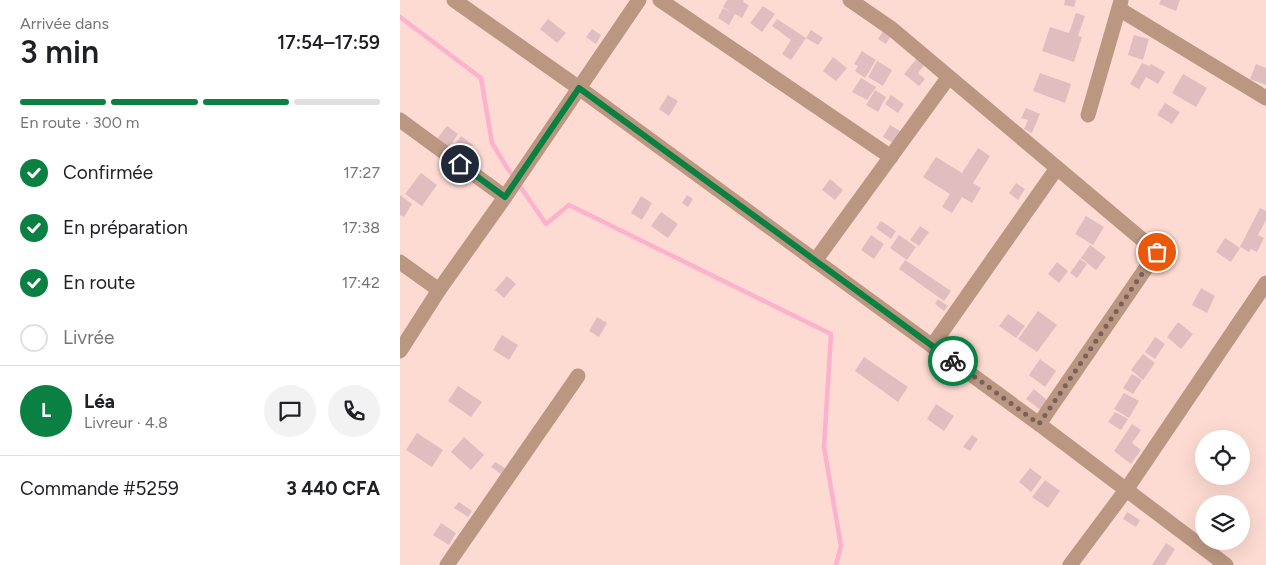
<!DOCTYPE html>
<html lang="fr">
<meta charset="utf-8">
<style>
body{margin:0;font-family:Figtree,sans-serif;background:#f2f2f2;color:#202124;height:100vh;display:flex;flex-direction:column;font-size:19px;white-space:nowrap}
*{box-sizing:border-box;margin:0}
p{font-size:16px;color:#757577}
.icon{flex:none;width:28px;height:28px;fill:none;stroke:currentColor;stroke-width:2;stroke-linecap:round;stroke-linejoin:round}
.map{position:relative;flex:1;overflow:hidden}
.details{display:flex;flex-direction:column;background:#fff;width:400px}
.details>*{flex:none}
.tools{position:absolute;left:795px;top:430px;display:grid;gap:10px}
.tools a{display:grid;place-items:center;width:55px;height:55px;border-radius:50%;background:#fff;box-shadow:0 5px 20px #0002;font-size:25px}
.pin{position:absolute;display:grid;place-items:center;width:42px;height:42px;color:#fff;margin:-21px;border:2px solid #fff;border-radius:50%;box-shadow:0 1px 5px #0007}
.courier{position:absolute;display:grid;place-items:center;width:50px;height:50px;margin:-25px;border:4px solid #0b8043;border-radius:50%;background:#fff;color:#222;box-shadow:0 1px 6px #0007}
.summary em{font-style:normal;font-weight:600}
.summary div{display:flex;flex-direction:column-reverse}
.summary{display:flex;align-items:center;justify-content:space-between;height:85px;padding:0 20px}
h1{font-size:32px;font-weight:600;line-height:38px}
.bar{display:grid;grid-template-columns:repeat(4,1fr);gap:8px 5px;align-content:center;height:60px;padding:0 20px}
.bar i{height:6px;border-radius:4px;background:#e0e0e0}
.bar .active{background:#0b8043}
.bar p{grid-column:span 4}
.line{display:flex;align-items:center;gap:12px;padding:0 20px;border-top:1px solid #e0e0e0}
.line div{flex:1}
.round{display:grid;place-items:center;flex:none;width:52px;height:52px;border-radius:26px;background:#f2f2f2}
ol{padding:0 20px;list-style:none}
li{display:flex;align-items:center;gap:15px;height:55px}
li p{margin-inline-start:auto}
li .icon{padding:5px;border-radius:50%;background:#0b8043;color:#fff;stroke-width:4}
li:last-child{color:#757577}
li i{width:28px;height:28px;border:2px solid #e0e0e0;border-radius:50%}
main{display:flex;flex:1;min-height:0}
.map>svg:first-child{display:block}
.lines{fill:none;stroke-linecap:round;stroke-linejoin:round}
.stream{stroke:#fcb1cd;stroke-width:4.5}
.building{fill:#e0bec0}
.minor{stroke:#bb9781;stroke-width:15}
.done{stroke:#76615d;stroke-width:5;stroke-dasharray:0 9}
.route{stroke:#0b8043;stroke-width:6}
</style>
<main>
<section class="details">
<div class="summary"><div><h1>3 min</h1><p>Arrivée dans</p></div><em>17:54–17:59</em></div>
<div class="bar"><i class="active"></i><i class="active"></i><i class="active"></i><i></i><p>En route · 300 m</p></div>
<ol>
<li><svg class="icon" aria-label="check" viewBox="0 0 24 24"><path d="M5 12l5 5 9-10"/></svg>Confirmée<p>17:27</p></li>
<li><svg class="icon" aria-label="check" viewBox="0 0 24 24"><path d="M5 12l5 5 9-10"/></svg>En préparation<p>17:38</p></li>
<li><svg class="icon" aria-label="check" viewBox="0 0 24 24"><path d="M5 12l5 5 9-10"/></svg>En route<p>17:42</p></li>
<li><i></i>Livrée</li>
</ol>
<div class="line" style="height:90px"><b class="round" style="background:#0b8043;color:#fff">L</b><div><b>Léa</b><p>Livreur · 4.8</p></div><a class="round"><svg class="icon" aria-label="chat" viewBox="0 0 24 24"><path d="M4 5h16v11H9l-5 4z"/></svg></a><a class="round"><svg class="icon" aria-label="phone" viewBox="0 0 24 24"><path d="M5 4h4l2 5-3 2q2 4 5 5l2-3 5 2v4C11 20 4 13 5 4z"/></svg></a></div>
<div class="line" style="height:65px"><div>Commande #5259</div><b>3 440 CFA</b></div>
</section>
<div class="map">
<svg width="866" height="565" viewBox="0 0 866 565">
<rect width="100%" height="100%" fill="#fddbd3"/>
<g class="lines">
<polyline class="stream" points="0,17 81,78 92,143 106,166 146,224 169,205 431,334 424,447 441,546 436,565"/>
</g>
<g class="building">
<polygon points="327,0 344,0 343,2 349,5 342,18 335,14 329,25 318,18 323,8 332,13 323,7"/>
<polygon points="665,0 676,0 674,7 664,5"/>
<polygon points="761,0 780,0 776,11 759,4"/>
<polygon points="363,6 375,14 362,32 350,23"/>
<polygon points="676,13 685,16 678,36 682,37 674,62 642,51 650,27 669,33"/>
<polygon points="148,19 166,33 157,43 140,29"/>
<polygon points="377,19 406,38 391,60 382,54 391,40 372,26"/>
<polygon points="192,29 201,35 196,44 186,37"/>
<polygon points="411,30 423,38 418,45 406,38"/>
<polygon points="483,31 491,36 486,44 478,39"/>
<polygon points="734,35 749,39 743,60 728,55"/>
<polygon points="462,51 476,60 465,78 455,71 458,66 454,64"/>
<polygon points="519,56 526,63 518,73 525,79 519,86 504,74"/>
<polygon points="433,57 447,68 436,81 423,71"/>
<polygon points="477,61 492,70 483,86 468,77"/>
<polygon points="742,63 749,66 751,64 765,72 758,84 746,77 739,89 730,84"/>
<polygon points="856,64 866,68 866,85 850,79"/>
<polygon points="640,73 671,84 665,103 633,91"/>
<polygon points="783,74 807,88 796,107 772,93"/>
<polygon points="461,78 476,87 467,100 452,92"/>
<polygon points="475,90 486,97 478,112 466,105"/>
<polygon points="268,95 278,101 269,116 259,109"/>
<polygon points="491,95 504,104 498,113 485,104"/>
<polygon points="765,103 780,112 772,124 757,115"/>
<polygon points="626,108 640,114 632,133 624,129 628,120 621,118"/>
<polygon points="490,125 505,134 498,146 483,137"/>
<polygon points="47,126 58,134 48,149 36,140"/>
<polygon points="61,136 73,145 62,159 50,151"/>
<polygon points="578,148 590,156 573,183 581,188 572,203 562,197 552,213 542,207 550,194 523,177 536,157 562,173"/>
<polygon points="21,173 37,185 22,206 5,194"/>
<polygon points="430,179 443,190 435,200 422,190"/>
<polygon points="616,183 625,189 618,200 609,193"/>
<polygon points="0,195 12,204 4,217 0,215"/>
<polygon points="287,195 293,199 288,207 282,203"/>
<polygon points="241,196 252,203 242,220 231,213"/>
<polygon points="860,208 866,211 866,220 858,235 864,238 857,252 851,249 849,252 840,247"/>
<polygon points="261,212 278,224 268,238 251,226"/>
<polygon points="686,216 704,227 693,245 675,234"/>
<polygon points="481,221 496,231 491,239 476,228"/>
<polygon points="520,226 529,232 519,246 510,240"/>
<polygon points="471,235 484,244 474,259 461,250"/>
<polygon points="499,235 516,247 507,260 490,248"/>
<polygon points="825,238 840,248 831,262 816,252"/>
<polygon points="690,245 706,257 696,270 681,258"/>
<polygon points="680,259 687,264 677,278 670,273"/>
<polygon points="505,260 551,291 544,301 499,269"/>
<polygon points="657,262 668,271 659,283 648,274"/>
<polygon points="107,276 116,284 104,298 95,290"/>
<polygon points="801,288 815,296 807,313 792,305"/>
<polygon points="538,299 548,306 544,311 535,304"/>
<polygon points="638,311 657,325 637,352 618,339"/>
<polygon points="608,314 625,326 616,338 599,326"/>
<polygon points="197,317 207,323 199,337 189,331"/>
<polygon points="778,322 793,334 781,349 767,337"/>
<polygon points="102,335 118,345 109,360 93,350"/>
<polygon points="755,337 765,344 755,359 745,352"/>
<polygon points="743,354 755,363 743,380 731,370"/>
<polygon points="464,357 508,387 498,402 455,371"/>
<polygon points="640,359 656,371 645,387 629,375"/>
<polygon points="732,374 742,380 733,394 723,388"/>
<polygon points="58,386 82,402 71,417 48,401"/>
<polygon points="634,389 649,402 642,411 626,399"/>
<polygon points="724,393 739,401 729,418 714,409"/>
<polygon points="536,404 554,416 544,431 527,419"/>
<polygon points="715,412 728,419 721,430 708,422"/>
<polygon points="732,424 741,430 732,443 741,450 731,464 714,451"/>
<polygon points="17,433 43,450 32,467 6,450"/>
<polygon points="572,435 578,439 570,451 563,447"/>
<polygon points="64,437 84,455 71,470 51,452"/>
<polygon points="95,462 105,468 101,474 91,467"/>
<polygon points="630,468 642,477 631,492 619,482"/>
<polygon points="645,480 660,491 648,508 632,497"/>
<polygon points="59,502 72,511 68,517 54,508"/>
<polygon points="727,512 740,520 736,527 723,519"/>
<polygon points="41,523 56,533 49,545 33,535"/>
<polygon points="766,543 775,549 765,565 752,565"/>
</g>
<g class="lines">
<g class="minor">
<polyline points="54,0 179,88 639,424 826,565"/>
<polyline points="260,0 491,157"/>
<polyline points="450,0 492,29 757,252 639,424"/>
<polyline points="719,9 866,98"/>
<polyline points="688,115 721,1"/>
<polyline points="0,120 105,197"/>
<polyline points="415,261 548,78"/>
<polyline points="0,262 39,290"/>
<polyline points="532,346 657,168"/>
<polyline points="0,351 39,290 105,197 239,0"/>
<polyline points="47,565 178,376"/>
<polyline points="670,565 726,490 866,283"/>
</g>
</g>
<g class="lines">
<polyline class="done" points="553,361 639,424 757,252"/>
<polyline class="route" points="60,164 105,197 179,88 553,361"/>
</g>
</svg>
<div class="tools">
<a><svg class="icon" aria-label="locate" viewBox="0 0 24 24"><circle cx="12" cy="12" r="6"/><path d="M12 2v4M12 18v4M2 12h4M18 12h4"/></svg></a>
<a><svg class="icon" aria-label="layers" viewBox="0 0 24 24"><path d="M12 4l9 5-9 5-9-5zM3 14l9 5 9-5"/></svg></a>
</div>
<div class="pin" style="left:757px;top:252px;background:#ea580c"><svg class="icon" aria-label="bag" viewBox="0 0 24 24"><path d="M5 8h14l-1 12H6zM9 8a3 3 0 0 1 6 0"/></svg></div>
<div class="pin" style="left:60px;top:164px;background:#1f2937"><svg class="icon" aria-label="home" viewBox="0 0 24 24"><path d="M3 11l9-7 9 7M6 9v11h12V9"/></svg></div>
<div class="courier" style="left:553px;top:361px"><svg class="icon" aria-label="bike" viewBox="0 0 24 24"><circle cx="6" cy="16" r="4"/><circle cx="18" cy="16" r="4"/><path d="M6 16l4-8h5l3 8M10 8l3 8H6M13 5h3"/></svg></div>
</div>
</main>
